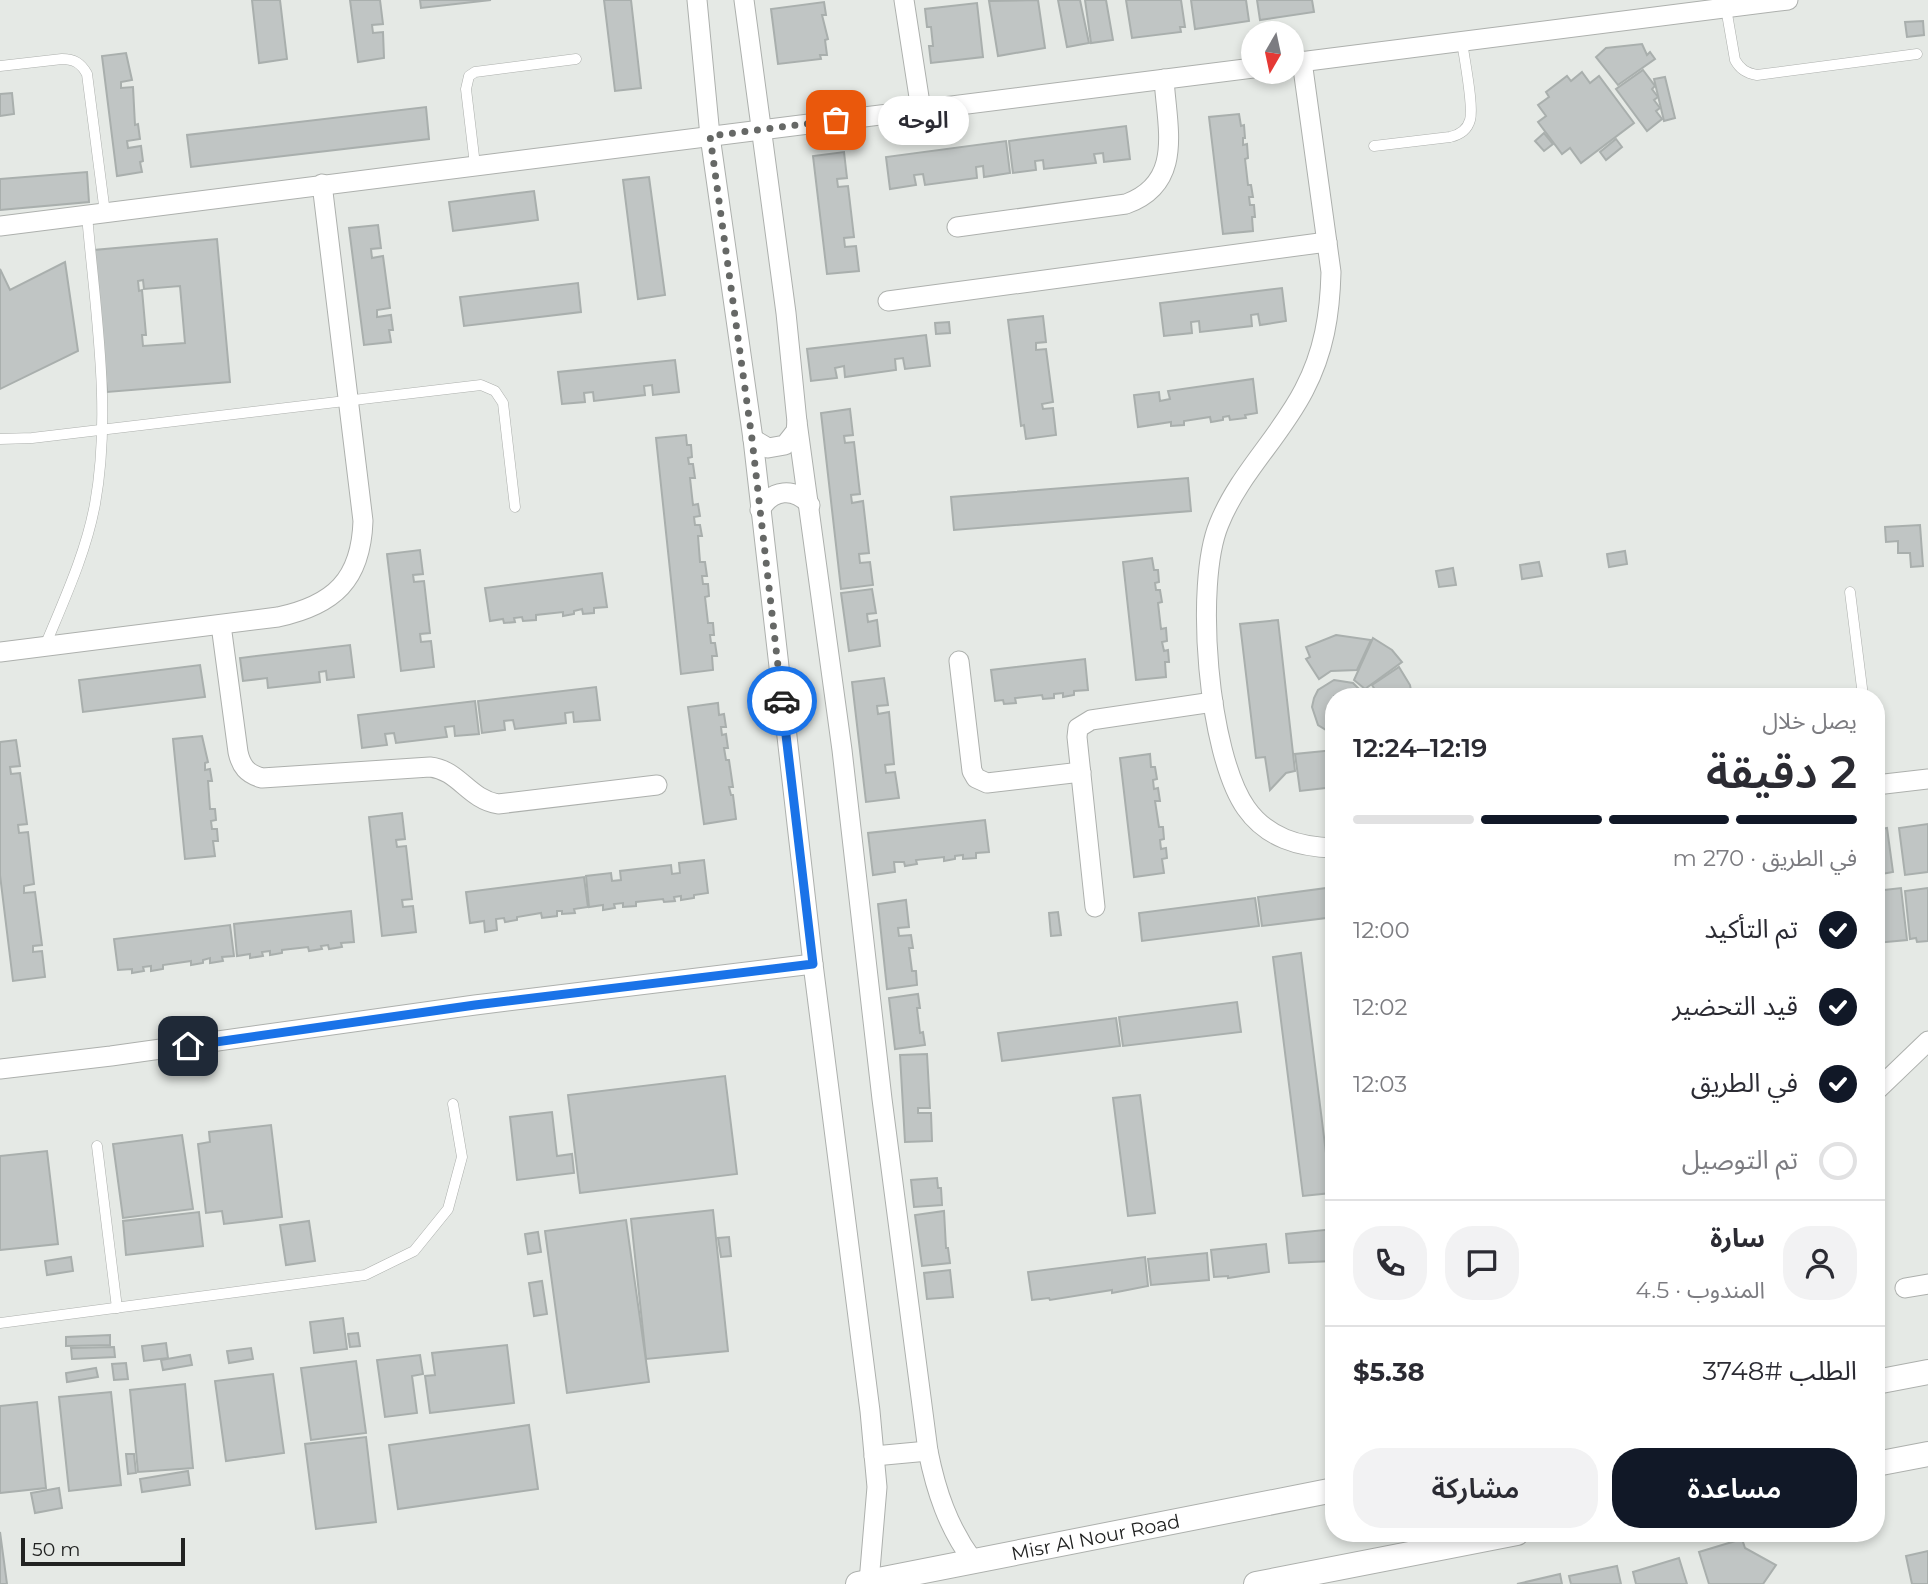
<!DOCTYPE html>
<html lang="ar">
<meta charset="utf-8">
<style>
body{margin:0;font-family:Montserrat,"Noto Sans Arabic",sans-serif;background:#f2f2f3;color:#2b2b33;direction:rtl;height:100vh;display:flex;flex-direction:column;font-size:26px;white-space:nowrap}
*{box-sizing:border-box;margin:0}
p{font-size:23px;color:#7c7c81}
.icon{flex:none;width:38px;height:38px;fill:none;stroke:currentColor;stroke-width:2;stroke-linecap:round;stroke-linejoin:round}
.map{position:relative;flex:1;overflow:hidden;direction:ltr}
.panel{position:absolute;left:1325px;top:688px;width:560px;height:854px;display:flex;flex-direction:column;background:#fff;border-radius:28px;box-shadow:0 4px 10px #0003;direction:rtl}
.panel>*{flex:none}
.needle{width:46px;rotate:189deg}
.fabs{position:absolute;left:1241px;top:21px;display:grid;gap:14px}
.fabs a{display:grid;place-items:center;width:63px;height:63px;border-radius:50%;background:#fff;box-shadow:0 4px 10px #0003;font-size:35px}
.scale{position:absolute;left:21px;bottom:18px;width:164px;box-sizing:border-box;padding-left:7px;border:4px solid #222322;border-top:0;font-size:19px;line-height:24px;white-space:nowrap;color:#222322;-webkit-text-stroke:5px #e5e9e5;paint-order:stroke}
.pin{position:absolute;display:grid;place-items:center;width:60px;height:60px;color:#fff;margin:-30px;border-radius:14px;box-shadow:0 4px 10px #0006}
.courier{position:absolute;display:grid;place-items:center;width:70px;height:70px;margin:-35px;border:5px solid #1a73e8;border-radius:50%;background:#fff;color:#222;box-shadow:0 2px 9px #0007}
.bubble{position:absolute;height:49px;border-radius:24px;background:#fff;box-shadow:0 4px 10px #0003;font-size:23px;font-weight:600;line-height:49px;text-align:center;direction:rtl}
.overview em{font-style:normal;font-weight:600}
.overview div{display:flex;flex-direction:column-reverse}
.overview{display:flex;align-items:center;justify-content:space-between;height:119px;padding:0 28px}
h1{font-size:46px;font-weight:600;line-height:52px}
.bar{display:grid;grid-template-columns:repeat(4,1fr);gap:10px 7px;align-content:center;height:84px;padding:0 28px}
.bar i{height:9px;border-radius:5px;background:#e1e1e2}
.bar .selected{background:#111827}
.bar p{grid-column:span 4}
.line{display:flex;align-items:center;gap:18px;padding:0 28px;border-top:2px solid #e1e1e2}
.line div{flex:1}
.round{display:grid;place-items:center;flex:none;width:74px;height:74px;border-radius:28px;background:#f2f2f3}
ol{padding:0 28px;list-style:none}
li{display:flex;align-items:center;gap:21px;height:77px}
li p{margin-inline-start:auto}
li .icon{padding:7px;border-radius:50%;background:#111827;color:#fff;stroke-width:4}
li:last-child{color:#7c7c81}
li i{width:38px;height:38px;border:4px solid #e1e1e2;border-radius:50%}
.button{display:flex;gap:14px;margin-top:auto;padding:14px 28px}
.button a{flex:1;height:80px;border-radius:28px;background:#111827;color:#fff;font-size:28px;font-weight:600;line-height:80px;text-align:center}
.button a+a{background:#f2f2f3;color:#2b2b33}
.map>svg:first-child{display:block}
.building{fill:#c0c5c4;stroke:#a9afad;stroke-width:2;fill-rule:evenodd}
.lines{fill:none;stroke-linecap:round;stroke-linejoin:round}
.service-casing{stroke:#adb0ad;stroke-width:11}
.minor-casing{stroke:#adb0ad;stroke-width:21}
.tertiary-casing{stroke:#adb0ad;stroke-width:26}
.service{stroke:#fff;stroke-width:10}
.minor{stroke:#fff;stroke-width:19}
.tertiary{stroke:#fff;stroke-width:24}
.done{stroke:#666866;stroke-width:7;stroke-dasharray:0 12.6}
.route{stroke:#1a73e8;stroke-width:9}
.labels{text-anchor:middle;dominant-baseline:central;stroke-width:5;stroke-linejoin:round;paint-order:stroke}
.street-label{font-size:19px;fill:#222322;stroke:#e5e9e5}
</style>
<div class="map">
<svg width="1928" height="1584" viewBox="0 0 1928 1584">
<rect width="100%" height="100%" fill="#e5e9e5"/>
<g class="building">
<polygon points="252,0 280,0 287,59 259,63"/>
<polygon points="350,0 380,0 383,24 372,25 373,33 383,32 384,58 358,62"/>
<polygon points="420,0 491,0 421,8"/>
<polygon points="604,0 631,0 641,88 615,91"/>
<polygon points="1038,0 1045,48 998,56 989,1"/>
<polygon points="1058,0 1080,0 1089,43 1067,47"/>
<polygon points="1085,0 1106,0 1113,40 1091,43"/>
<polygon points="1126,0 1181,0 1185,27 1180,27 1181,32 1132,38"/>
<polygon points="1191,0 1246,0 1249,21 1195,29"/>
<polygon points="1257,0 1312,0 1314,12 1260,20"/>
<polygon points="824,2 826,15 822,15 828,39 825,40 827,55 820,55 821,59 778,64 771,9"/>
<polygon points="977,3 983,57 931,63 929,46 933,46 931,27 927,27 925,9"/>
<polygon points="1923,21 1924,35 1907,37 1905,22"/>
<polygon points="1642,44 1647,55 1650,52 1655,59 1618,85 1596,57 1606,48"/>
<polygon points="126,53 132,80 121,82 121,88 133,87 135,125 138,124 140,139 127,141 128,148 141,146 143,161 140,162 142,172 117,176 102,56"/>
<polygon points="1643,70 1655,86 1652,89 1658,97 1654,100 1660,108 1656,111 1662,119 1647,131 1616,89"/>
<polygon points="1582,72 1590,83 1599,76 1634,123 1581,163 1570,148 1562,154 1538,122 1546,116 1538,105 1549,97 1546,92 1567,76 1571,81"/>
<polygon points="1665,77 1675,118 1664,121 1654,79"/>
<polygon points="12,93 14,114 0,116 0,94"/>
<polygon points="426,107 429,139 191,167 187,135"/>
<polygon points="1239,114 1241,126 1244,125 1245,138 1243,138 1243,145 1247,144 1248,158 1245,159 1248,185 1251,185 1253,197 1249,197 1250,205 1254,205 1255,217 1252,217 1253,231 1223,234 1209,117"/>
<polygon points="1126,126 1130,159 1104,162 1103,153 1094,154 1096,163 1044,169 1043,160 1035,161 1036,170 1013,173 1009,141"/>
<polygon points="1544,133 1553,144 1544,151 1535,141"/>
<polygon points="1616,139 1622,147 1606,160 1600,152"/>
<polygon points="1006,141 1010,173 984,177 983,166 976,167 977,178 925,185 923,174 914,175 916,185 890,189 886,157"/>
<polygon points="844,152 847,178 837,179 838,187 848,186 854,237 844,238 845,247 856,246 859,271 827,274 813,156"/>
<polygon points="87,172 89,202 0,210 0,179"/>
<polygon points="649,177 665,295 638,299 623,180"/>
<polygon points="534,191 538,220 453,231 449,202"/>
<polygon points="378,225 381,248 371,249 372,258 383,256 390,308 377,310 377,317 391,315 393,330 389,330 391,342 364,345 349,228"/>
<path d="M217,239L230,382L107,392L94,250ZM143,280L144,289L180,286L185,343L143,346L142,335H146L142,290L139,291L138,281Z"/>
<polygon points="65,262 78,351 0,389 0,269 10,290"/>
<polygon points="578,283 581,312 464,326 460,297"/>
<polygon points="1282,288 1286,321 1260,325 1258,314 1251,315 1252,326 1200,332 1199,321 1191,322 1192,333 1164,336 1160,303"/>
<polygon points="1043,316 1046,342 1036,343 1036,350 1046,349 1053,402 1042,404 1043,409 1053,408 1056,435 1026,439 1024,425 1021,426 1008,320"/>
<polygon points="949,322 950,333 936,334 935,323"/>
<polygon points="926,335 930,366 905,369 903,358 895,359 896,370 845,377 844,366 835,368 837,378 811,381 807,349"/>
<polygon points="675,360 679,392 653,395 652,385 644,386 645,395 594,401 593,392 584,393 585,402 562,404 558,372"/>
<polygon points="1253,379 1257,413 1245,415 1246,418 1230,420 1229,416 1223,417 1223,420 1211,422 1210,417 1184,421 1184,425 1171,426 1171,422 1138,427 1134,395 1159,392 1160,401 1170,399 1168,391"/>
<polygon points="850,409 853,435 844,436 845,443 854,442 860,494 851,495 852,503 863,501 869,553 859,554 860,563 870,562 873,585 841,589 821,413"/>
<polygon points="686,435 687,445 691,445 692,457 688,458 689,464 693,464 695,478 690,478 693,505 698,504 700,516 694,517 695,525 700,525 702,536 698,536 700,562 705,562 707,576 702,576 703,584 708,584 709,596 705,597 708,623 713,623 714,635 710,635 711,643 715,643 717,656 712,656 713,670 681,674 656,438"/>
<polygon points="1188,478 1191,511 954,530 951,497"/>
<polygon points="1920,525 1923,566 1911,567 1910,553 1898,553 1898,541 1886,542 1885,527"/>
<polygon points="420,550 423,574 413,575 414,582 424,581 430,633 420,634 421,642 431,641 434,667 401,671 387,554"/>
<polygon points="1625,551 1627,564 1609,567 1607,554"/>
<polygon points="1152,558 1154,570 1158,570 1159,582 1155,583 1156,590 1160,590 1162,602 1158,603 1161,629 1166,628 1167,641 1162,642 1164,651 1168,650 1169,662 1165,662 1166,677 1136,680 1123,562"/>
<polygon points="1539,562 1542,576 1522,579 1520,565"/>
<polygon points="1453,568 1456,585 1439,587 1436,571"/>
<polygon points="602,573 607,607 594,608 594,613 583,614 582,609 574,611 574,614 563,616 563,612 536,615 536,620 523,621 522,617 514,618 515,622 504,623 503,619 490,621 485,588"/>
<polygon points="872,589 876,613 867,614 868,622 877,620 880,646 849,651 841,593"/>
<polygon points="1278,620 1295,771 1286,773 1270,790 1265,757 1256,758 1240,624"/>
<polygon points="1336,635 1371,640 1357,670 1331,671 1319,679 1306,659 1310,657 1306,647"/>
<polygon points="1373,638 1392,650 1402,662 1365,689 1354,680"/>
<polygon points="350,645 354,677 327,680 326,671 319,672 320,682 268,688 267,678 243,681 240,658"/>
<polygon points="1085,659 1088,690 1074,691 1074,695 1063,697 1063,693 1054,694 1054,698 1043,699 1042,695 1015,698 1016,703 1004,704 1003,700 995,701 991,670"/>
<polygon points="200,665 205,697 83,712 79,680"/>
<polygon points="1399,667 1410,685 1412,696 1379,696 1372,685"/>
<polygon points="884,678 888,705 877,706 878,714 889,712 894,764 885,765 886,773 895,772 899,798 866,802 852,682"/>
<polygon points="1334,680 1353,683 1366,696 1334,696 1334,735 1318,725 1312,707 1314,698 1318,690"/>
<polygon points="596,687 600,720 574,722 573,712 565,713 566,723 515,729 513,720 504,721 505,730 482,733 478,701"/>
<polygon points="475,701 479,734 455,736 454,726 445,727 447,737 396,743 394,733 385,734 387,745 362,748 358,715"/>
<polygon points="718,703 719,715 724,714 726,727 721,727 722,735 726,734 728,748 724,748 726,760 729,760 733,787 729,787 731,795 733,795 736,819 704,824 688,707"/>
<polygon points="202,736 208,762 205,763 205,770 210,769 212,781 208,781 210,809 215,809 216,820 211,821 212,829 217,829 218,841 213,841 215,856 185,859 173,739"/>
<polygon points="16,740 20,766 10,767 11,774 20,773 27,824 18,825 19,833 28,832 34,884 24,886 24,893 35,892 42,945 33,946 33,952 42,951 45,977 13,981 0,875 0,742"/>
<polygon points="1334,750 1334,787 1300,791 1295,754"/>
<polygon points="1150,754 1151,767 1155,767 1157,779 1153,780 1154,789 1158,788 1160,801 1155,801 1159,827 1163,827 1164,839 1160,840 1161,849 1166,848 1167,858 1162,859 1164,873 1134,877 1120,758"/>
<polygon points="402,813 405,839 396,840 397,847 406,846 412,899 402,900 403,907 413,906 416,932 382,936 369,817"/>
<polygon points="985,820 989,852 976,853 976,858 963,859 963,855 955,856 955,859 944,861 944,857 916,860 917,864 905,866 904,862 894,862 895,872 873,875 868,833"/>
<polygon points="1928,824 1928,872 1905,875 1899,828"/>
<polygon points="1887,828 1893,872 1876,875 1876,830"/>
<polygon points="704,860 708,893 694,895 694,898 681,900 681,896 674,897 675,901 664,902 663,899 636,902 636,906 623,907 623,903 614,904 615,908 603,910 603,905 589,907 586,876 611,873 612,881 621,880 620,871 671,865 672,874 680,873 679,863"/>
<polygon points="584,877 588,907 574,909 575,913 562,914 562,911 557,911 557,916 542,918 541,913 517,917 517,920 505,922 504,918 496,919 497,930 485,932 484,921 470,923 466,892"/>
<polygon points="1334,887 1334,917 1262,926 1258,897"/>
<polygon points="1901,888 1907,940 1876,943 1876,891"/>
<polygon points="1928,888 1928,941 1917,942 1916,938 1910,939 1905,891"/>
<polygon points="1255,898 1259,926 1142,941 1139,913"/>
<polygon points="906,900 909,927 898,928 899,936 911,935 913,948 909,948 912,971 916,971 917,985 887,989 878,904"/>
<polygon points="351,911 354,942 341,943 342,947 329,949 328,945 321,946 322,949 309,951 308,947 282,950 282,953 270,955 270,951 262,952 263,956 250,958 250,954 237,956 234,924"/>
<polygon points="1058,912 1061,935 1051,936 1049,913"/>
<polygon points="230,925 234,956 222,957 223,961 210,963 210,958 203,960 203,963 191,965 191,961 163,965 163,969 151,971 151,966 143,967 144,971 132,973 132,969 118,970 114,939"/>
<polygon points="1301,953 1331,1193 1303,1196 1273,957"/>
<polygon points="918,994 920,1008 917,1008 920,1033 923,1032 925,1045 895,1049 889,998"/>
<polygon points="1237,1002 1241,1032 1123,1046 1119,1017"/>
<polygon points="1116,1018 1120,1046 1002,1061 998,1033"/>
<polygon points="927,1054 930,1108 918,1108 918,1113 931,1113 932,1141 905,1142 900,1055"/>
<polygon points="725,1076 737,1174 580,1193 568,1095"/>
<polygon points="1140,1095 1155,1213 1128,1216 1113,1098"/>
<polygon points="552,1112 557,1156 572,1154 574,1173 517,1180 510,1117"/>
<polygon points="271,1125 282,1217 224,1224 222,1211 206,1213 198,1144 210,1142 209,1132"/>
<polygon points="182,1135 193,1209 123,1218 113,1144"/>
<polygon points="47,1151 58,1244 0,1250 0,1156"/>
<polygon points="937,1178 938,1188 941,1188 942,1205 914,1207 911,1180"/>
<polygon points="713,1210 728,1351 646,1359 631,1219"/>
<polygon points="944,1211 946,1248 948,1248 950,1263 922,1266 915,1215"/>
<polygon points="199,1212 203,1246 126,1255 123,1221"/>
<polygon points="626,1220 649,1382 567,1393 545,1231"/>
<polygon points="309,1221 315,1261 286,1265 280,1225"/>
<polygon points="1334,1229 1333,1261 1289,1263 1286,1234"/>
<polygon points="538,1232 541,1252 528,1254 525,1234"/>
<polygon points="729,1237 731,1256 721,1257 718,1238"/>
<polygon points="1266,1244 1269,1272 1228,1278 1228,1276 1214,1277 1211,1250"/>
<polygon points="1207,1253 1209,1280 1151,1285 1148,1259"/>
<polygon points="71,1257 73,1271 47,1275 45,1261"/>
<polygon points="1145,1257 1148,1286 1112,1293 1112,1290 1050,1300 1049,1298 1032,1300 1028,1272"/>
<polygon points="950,1270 953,1297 927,1299 924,1273"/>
<polygon points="542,1281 547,1314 534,1316 529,1283"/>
<polygon points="343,1318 347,1349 314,1353 310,1322"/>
<polygon points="358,1333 360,1346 350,1347 348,1334"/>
<polygon points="110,1335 110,1345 66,1346 66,1337"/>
<polygon points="166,1343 168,1358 144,1361 142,1346"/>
<polygon points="507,1345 514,1403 430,1413 425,1376 435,1375 432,1353"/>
<polygon points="114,1347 115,1357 72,1359 71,1348"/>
<polygon points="251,1348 253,1359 229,1363 227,1351"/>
<polygon points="190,1355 192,1365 163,1370 161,1360"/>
<polygon points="420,1355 423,1374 412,1376 417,1413 385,1417 377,1360"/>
<polygon points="356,1361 366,1433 311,1440 301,1368"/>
<polygon points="126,1363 128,1379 114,1380 112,1364"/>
<polygon points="96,1368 98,1377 67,1382 66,1373"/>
<polygon points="273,1374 284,1453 226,1461 215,1381"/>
<polygon points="185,1384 193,1468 138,1472 130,1390"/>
<polygon points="111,1392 121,1485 69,1491 59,1397"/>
<polygon points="37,1402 46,1488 0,1493 0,1406"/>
<polygon points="529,1425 538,1489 398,1509 389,1445"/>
<polygon points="366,1437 376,1522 316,1529 305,1444"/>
<polygon points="126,1454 134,1454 136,1473 128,1474"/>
<polygon points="188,1471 190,1485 142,1492 140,1479"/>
<polygon points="59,1488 62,1508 35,1513 31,1493"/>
<polygon points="0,1532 7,1584 0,1584"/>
<polygon points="1742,1539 1745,1548 1776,1565 1763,1584 1709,1584 1699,1552"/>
<polygon points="1928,1551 1928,1584 1912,1584 1906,1556"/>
<polygon points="1679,1558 1687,1584 1636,1584 1633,1572"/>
<polygon points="1617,1566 1621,1584 1571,1584 1569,1576"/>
<polygon points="1560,1574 1562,1584 1517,1584"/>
</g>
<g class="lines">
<g class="service-casing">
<g id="service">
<path d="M1726,8L1735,60C1740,69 1746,73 1757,75L1917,54"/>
<path d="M0,66L62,59C74,59 81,63 87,74L105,213"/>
<path d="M1374,146L1450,137C1459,135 1467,131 1470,120C1474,106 1464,58 1462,41"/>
<polyline points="475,165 466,89 469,76 475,72 576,59"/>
<polyline points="0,439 32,438 481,385 495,391 503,403 515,507"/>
<polyline points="1850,592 1863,696"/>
<path d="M45,646C64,600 86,553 95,504C112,410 95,310 87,215"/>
<polyline points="97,1146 117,1308"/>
<polyline points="0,1323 365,1275 414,1251 448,1209 462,1157 453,1104"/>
</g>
</g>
<g class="minor-casing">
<g id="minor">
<polyline points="697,0 710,136 753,439 813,964 870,1411 877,1487 869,1582"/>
<path d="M744,0L786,313L797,422L842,750L882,1099L928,1451C936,1491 948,1527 973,1561"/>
<polyline points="904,0 921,110"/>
<path d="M1302,61L1331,272C1330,314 1324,352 1304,390C1280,437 1239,474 1219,524C1194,584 1208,754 1246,808C1267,838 1299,847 1334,848"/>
<polyline points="1292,63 1788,0"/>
<polyline points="0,226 1253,68"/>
<path d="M957,227L1126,204C1184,183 1167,128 1164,79"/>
<polyline points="888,301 1327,242"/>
<polyline points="753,439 768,448 785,445 796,431 797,422"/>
<path d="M760,510C772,489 794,487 810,505"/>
<path d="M221,625L238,752C241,766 247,774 262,778L430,767C459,770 468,799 498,804L657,785"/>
<path d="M0,652L278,617C334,605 361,580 363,521L322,184"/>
<polyline points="959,661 972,771 976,778 987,783 1081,772"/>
<polyline points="1876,785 1928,779"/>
<polyline points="1095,907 1077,737 1078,728 1091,720 1213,702"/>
<polyline points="0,1069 111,1056 475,1005 813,964"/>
<polyline points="1876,1091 1928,1041"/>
<polyline points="1905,1288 1928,1284"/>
<polyline points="874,1456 928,1451"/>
</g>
</g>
<g class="tertiary-casing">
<g id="tertiary">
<polyline points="1876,1382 1928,1372"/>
<polyline points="1876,1464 1928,1454"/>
<path id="s1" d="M858,1584L1334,1490"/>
<polyline points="1256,1584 1517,1533"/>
</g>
</g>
<use href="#service" class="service"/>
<use href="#minor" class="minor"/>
<use href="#tertiary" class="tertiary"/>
</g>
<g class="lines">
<polyline class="done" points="782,701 752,439 710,136 836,120"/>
<polyline class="route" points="188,1046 475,1005 813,964 782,701"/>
</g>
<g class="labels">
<g class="street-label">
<text stroke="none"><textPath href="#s1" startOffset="242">Misr Al Nour Road</textPath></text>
</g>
</g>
</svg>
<div class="fabs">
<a><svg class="needle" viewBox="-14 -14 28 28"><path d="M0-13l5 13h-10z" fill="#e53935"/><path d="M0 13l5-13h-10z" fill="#7c7c81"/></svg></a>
</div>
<div class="scale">50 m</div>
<div class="pin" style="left:836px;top:120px;background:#ea580c"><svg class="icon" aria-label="bag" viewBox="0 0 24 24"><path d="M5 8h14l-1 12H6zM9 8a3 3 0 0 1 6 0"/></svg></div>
<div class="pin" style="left:188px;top:1046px;background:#1f2937"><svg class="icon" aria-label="home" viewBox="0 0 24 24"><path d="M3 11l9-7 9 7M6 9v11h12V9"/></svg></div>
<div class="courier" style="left:782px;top:701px"><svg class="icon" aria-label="car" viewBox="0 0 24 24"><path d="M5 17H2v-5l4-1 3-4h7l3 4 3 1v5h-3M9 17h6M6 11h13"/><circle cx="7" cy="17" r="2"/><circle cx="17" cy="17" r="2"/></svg></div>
<div class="bubble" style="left:878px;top:96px;width:91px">الوحه</div>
<section class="panel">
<div class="overview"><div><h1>2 دقيقة</h1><p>يصل خلال</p></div><em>12:19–12:24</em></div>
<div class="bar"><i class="selected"></i><i class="selected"></i><i class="selected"></i><i></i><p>في الطريق · 270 m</p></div>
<ol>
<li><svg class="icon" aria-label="check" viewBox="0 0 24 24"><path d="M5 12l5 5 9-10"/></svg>تم التأكيد<p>12:00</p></li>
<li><svg class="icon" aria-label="check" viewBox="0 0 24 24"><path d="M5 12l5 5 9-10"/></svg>قيد التحضير<p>12:02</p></li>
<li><svg class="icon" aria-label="check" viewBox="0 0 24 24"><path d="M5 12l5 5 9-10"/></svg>في الطريق<p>12:03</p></li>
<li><i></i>تم التوصيل</li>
</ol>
<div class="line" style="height:126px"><a class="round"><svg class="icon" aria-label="person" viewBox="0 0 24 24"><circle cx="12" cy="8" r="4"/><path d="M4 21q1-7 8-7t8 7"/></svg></a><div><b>سارة</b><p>المندوب · 4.5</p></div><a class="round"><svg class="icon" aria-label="chat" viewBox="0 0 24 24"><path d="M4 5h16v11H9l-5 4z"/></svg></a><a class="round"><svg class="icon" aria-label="phone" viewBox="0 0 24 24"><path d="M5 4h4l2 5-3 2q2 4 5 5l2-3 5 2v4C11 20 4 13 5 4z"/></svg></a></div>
<div class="line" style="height:91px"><div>الطلب #3748</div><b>$5.38</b></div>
<div class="button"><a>مساعدة</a><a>مشاركة</a></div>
</section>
</div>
